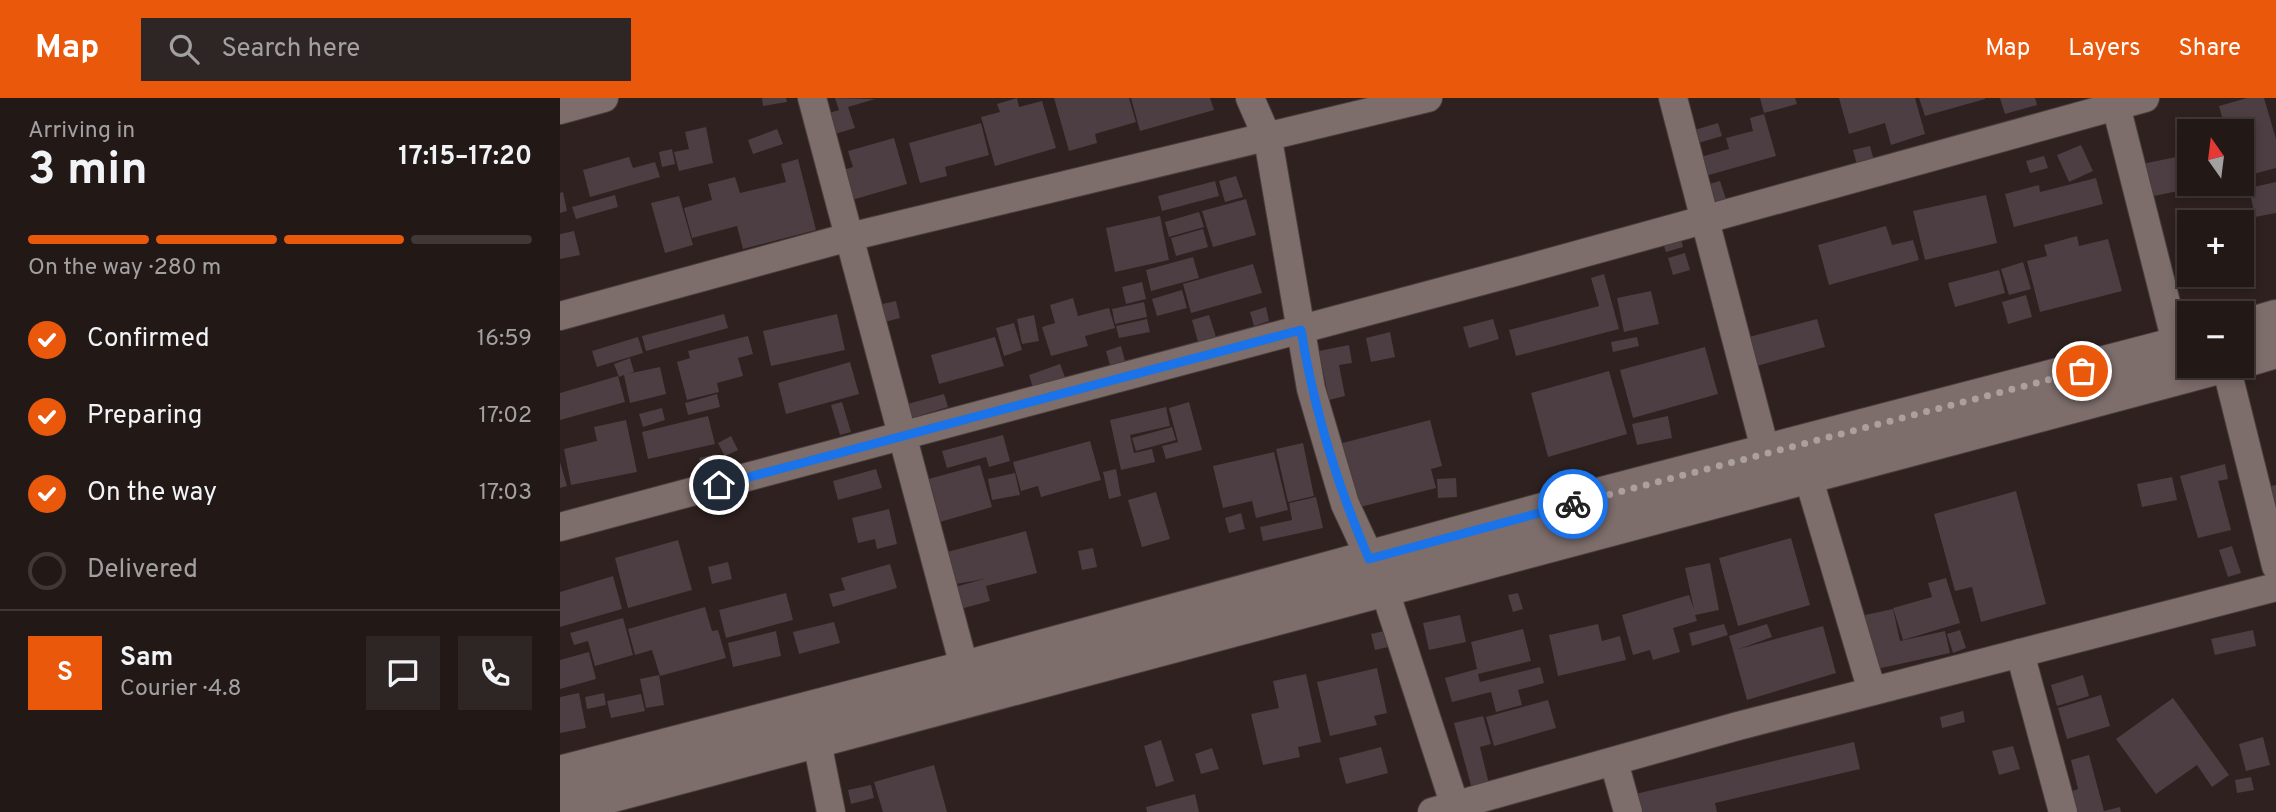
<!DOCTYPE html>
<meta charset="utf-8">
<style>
body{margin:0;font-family:Overpass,sans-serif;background:#2e2624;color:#f1f3f6;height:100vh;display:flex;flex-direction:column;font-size:26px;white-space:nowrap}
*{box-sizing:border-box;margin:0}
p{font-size:23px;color:#a2a0a1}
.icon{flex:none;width:38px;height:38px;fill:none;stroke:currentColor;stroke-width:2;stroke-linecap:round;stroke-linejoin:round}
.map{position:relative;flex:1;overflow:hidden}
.panel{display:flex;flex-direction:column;background:#221917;width:560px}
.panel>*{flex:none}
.needle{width:46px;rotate:346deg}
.fabs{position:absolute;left:1617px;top:21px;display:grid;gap:14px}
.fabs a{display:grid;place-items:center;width:77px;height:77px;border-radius:0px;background:#221917;box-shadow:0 4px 10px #0003,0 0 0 2px #3f3836;font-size:35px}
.pin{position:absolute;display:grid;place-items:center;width:60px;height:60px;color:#fff;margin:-30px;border:4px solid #fff;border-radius:50%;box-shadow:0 2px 7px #0007}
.courier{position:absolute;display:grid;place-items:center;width:70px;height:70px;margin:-35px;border:5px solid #1a73e8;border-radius:50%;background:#fff;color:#222;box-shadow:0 2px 9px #0007}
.head em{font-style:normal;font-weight:700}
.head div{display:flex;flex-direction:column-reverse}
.head{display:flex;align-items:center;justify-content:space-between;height:119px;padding:0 28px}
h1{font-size:46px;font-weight:700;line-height:52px}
.bar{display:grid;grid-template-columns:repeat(4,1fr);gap:10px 7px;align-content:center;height:84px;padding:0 28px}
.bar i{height:9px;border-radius:5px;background:#3f3836}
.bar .active{background:#ea580c}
.bar p{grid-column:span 4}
.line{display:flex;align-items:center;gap:18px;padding:0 28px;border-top:2px solid #3f3836}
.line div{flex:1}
.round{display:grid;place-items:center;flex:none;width:74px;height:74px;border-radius:0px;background:#2e2624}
ol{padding:0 28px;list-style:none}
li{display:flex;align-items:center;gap:21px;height:77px}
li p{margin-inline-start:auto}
li .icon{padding:7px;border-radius:50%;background:#ea580c;color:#fff;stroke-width:4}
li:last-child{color:#a2a0a1}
li i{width:38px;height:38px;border:4px solid #3f3836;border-radius:50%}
header{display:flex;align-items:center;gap:42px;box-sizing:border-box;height:98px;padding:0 35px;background:#ea580c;color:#fff}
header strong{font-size:33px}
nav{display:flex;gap:38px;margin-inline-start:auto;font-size:24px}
.search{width:490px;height:63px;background:#2e2624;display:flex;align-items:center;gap:18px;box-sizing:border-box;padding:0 24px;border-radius:0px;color:#a2a0a1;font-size:26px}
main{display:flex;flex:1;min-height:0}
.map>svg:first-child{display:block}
.building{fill:#4c3e42}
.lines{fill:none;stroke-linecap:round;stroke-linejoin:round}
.street-casing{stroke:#4a3f3d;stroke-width:30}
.secondary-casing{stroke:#4a3f3d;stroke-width:40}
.street{stroke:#7d6d6b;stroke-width:28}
.secondary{stroke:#7d6d6b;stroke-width:38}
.done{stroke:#aba09e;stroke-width:7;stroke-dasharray:0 12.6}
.route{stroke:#1a73e8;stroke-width:9}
</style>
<header>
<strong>Map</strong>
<div class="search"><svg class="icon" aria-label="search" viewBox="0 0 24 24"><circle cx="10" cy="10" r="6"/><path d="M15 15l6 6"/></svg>Search here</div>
<nav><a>Map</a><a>Layers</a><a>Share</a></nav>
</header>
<main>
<section class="panel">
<div class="head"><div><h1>3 min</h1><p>Arriving in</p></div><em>17:15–17:20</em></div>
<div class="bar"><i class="active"></i><i class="active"></i><i class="active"></i><i></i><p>On the way · 280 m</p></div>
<ol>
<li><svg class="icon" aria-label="check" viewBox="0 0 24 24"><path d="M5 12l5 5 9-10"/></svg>Confirmed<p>16:59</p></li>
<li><svg class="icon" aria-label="check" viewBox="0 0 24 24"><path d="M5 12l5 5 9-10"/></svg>Preparing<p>17:02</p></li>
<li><svg class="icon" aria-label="check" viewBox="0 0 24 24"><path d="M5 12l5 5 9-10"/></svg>On the way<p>17:03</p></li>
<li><i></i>Delivered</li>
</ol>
<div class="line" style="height:126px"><b class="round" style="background:#ea580c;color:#fff">S</b><div><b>Sam</b><p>Courier · 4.8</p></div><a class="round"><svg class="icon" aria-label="chat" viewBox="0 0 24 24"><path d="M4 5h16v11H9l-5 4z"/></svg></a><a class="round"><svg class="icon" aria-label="phone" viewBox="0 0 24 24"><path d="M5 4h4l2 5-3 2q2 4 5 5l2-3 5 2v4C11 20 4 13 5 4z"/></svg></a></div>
</section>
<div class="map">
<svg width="1716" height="714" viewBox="0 0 1716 714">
<rect width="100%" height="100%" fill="#2e211f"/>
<g class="building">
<polygon points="202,0 226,0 227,4 203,8"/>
<polygon points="275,0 315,1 288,9 295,30 265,39 259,18 279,12"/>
<polygon points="457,0 459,9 482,3 496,50 435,68 421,19 440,14 437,6"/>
<polygon points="494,0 569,0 576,24 535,36 537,45 509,53"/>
<polygon points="571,0 650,0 654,12 580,33"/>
<polygon points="1200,0 1235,0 1237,6 1204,15"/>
<polygon points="1279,0 1355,0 1365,36 1331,47 1325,25 1289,36"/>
<polygon points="1359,0 1425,0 1425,1 1365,18"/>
<polygon points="1440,0 1475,0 1477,7 1445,16"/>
<polygon points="1687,0 1704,0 1716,41 1716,70 1682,79 1682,33 1666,33 1659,8"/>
<polygon points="1204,16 1216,58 1142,79 1137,60 1169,51 1166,40 1193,33 1190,20"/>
<polygon points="421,25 429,57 385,69 387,78 360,85 349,45"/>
<polygon points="1158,25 1162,38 1135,46 1131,33"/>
<polygon points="146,29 153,65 119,73 114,54 129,51 125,34"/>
<polygon points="217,31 223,46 193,56 188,42"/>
<polygon points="334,40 347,86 285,104 277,74 293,69 288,53"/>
<polygon points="1521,47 1533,73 1509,84 1497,57"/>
<polygon points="1310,48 1314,63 1297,67 1293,52"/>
<polygon points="112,51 115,66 102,69 99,54"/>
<polygon points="1626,57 1629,86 1633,90 1579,101 1572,68"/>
<polygon points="1484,58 1488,70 1470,75 1466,63"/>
<polygon points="69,59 73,70 95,64 100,79 30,99 23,72"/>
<polygon points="238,61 256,132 183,151 177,128 132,140 124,110 152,102 148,86 175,79 180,95 226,84 221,66"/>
<polygon points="676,78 683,99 665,104 659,83"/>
<polygon points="1536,80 1543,106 1454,129 1445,96 1479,87 1480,94"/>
<polygon points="655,83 659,98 602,113 598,98"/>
<polygon points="1160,83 1166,101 1150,106 1145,87"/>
<polygon points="1716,84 1716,115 1695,119 1689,90"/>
<polygon points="1637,86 1660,86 1662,90 1639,95"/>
<polygon points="3,94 7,113 0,115 0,95"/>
<polygon points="55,97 58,109 16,121 12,109"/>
<polygon points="1426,97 1437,145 1365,162 1353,113"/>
<polygon points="119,98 133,147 105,155 91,105"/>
<polygon points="686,101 696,137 653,149 642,113"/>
<polygon points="639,114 644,129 609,139 605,124"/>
<polygon points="600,118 609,162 555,174 546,130"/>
<polygon points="1326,128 1332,147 1353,142 1359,162 1269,187 1258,147"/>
<polygon points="643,131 648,149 616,158 611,140"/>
<polygon points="14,133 20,157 0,161 0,136"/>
<polygon points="1120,137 1123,149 1106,154 1102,142"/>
<polygon points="1517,138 1519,148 1548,141 1562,193 1480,214 1467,163 1487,158 1484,147"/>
<polygon points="1125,155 1130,172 1113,177 1108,160"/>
<polygon points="633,159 639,180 591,193 586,172"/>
<polygon points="1463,164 1471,191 1449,197 1441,171"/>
<polygon points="693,166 702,195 631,215 623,186"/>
<polygon points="1439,172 1445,195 1395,209 1388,185"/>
<polygon points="1044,176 1059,231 956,258 949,232 1039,208 1031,180"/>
<polygon points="582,184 586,201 566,206 562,189"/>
<polygon points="622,192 627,210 597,218 592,201"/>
<polygon points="1091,193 1099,226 1064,234 1057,200"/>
<polygon points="1466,197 1472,219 1448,226 1442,204"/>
<polygon points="513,200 518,218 549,210 555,230 525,238 528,248 491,258 482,229 495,225 490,207"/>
<polygon points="336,203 340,220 317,226 313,208"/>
<polygon points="584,204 587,219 555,226 552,211"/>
<polygon points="706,209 709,223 694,228 690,214"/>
<polygon points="164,216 168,230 86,253 82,238"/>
<polygon points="277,216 285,252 211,268 203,233"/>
<polygon points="474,217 479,243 462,246 457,221"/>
<polygon points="649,217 656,239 638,244 632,222"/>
<polygon points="587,221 590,234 559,240 556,228"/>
<polygon points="933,221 939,241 909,250 903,229"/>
<polygon points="1257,221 1265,249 1193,269 1185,240"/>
<polygon points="454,225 462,252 444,258 436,230"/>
<polygon points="830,234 835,259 811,264 806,240"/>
<polygon points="188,238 193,256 178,260 183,278 157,285 159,294 127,302 117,264 130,260 128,253"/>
<polygon points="78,239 83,255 37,269 32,253"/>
<polygon points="435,239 444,268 379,286 371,257"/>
<polygon points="1077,239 1079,248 1053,254 1051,244"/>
<polygon points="789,247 792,265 779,267 785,298 769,302 759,253"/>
<polygon points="561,248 565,263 550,267 546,253"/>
<polygon points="1145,249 1158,296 1073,320 1060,272"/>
<polygon points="70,260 74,274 67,276 100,269 106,296 70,305 64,277 59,279 54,266"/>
<polygon points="290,264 299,296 226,316 218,285"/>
<polygon points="500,266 506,282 474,293 469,277"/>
<polygon points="1049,273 1067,336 988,359 971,295"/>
<polygon points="58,278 65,304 0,322 0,295"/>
<polygon points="157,296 160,309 128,317 125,305"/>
<polygon points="384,296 388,309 345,322 340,308"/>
<polygon points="282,304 291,334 280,337 271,307"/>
<polygon points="629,304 642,352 606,361 602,348 618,344 609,310"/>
<polygon points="606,309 610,328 570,337 574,355 592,351 595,364 561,372 550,322"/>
<polygon points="102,310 105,322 83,329 79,316"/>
<polygon points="148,318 155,346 88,361 82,334"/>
<polygon points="1108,318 1112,340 1077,347 1072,326"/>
<polygon points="66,322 77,374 11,387 4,351 37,343 34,329"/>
<polygon points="870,322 882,368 871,371 876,390 792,411 775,347"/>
<polygon points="612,329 616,342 576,353 572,340"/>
<polygon points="443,337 450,363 429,369 426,359 387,370 382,353"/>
<polygon points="171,338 178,352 165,358 158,345"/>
<polygon points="530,343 541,382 481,399 478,388 461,393 453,364"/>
<polygon points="743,345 754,398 728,404 716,351"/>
<polygon points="714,354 728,412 696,420 692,403 663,410 653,368"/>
<polygon points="157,356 161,370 144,375 139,360"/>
<polygon points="0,364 7,388 0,390"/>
<polygon points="1665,366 1668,381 1658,383 1671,432 1638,440 1620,378"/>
<polygon points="420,367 432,409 373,426 361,383"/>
<polygon points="316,371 322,390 278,402 273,383"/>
<polygon points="556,371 561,398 549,401 543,374"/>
<polygon points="455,375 460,397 432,402 428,381"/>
<polygon points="1612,379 1617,402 1582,409 1577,386"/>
<polygon points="896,380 897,399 878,400 877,381"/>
<polygon points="1716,387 1716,406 1709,407 1705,389"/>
<polygon points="1456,393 1486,506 1421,524 1412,489 1395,493 1374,416"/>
<polygon points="596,394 610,441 582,449 568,402"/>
<polygon points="756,399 763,430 703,443 700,429 732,422 729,405"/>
<polygon points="329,411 337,446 317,451 315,441 298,445 292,420"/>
<polygon points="681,415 685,431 669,435 665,420"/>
<polygon points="466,433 477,475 426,488 430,503 393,513 387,491 424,481 396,486 387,454"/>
<polygon points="1231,440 1250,507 1178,528 1159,460"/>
<polygon points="118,442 132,492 68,510 55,460"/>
<polygon points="1672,448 1681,475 1668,479 1659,452"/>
<polygon points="533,450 537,469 522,472 518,453"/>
<polygon points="168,464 172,481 152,486 148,469"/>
<polygon points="1150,465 1159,512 1135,517 1137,523 1113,530 1120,554 1093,562 1090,552 1073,557 1062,517 1129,497 1134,511 1125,470"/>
<polygon points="330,466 337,490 273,509 269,496 285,492 281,480"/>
<polygon points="53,478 62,511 0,529 0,494"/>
<polygon points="1386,480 1400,525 1343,542 1333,510 1372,499 1368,485"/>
<polygon points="226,495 233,522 166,540 159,512"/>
<polygon points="958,495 963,511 953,514 948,497"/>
<polygon points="145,509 152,533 158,532 166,560 100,578 92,552 75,557 68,531"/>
<polygon points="1333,511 1340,543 1385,533 1390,555 1312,572 1300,518"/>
<polygon points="900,517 906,544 869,552 863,525"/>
<polygon points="63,520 73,557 35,568 28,543 14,547 10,535"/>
<polygon points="274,524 280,545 239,556 233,534"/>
<polygon points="1038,526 1042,543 1060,538 1066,562 998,578 989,537"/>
<polygon points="1164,526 1168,537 1132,548 1129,535"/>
<polygon points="1207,526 1212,539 1179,551 1263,528 1276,575 1187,602 1169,538"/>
<polygon points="963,531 971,563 918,576 920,584 980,569 984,585 958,592 962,607 936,614 931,594 892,604 885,580 917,571 911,544"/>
<polygon points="1400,532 1406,550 1393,555 1387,536"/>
<polygon points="1693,532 1696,548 1655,557 1651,541"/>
<polygon points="216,533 221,558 173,569 168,545"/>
<polygon points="824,533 828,549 815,552 811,536"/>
<polygon points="29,554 36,581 0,591 0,562"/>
<polygon points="817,570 827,615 814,618 817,627 770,638 757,584"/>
<polygon points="746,576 761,644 738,649 740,659 703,667 691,616 719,610 713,583"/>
<polygon points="99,577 104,607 86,610 80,581"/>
<polygon points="1523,577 1529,598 1497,608 1491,587"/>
<polygon points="19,595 26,630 0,635 0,599"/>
<polygon points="44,595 46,607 27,611 25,599"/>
<polygon points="81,596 85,613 51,620 47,603"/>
<polygon points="1541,597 1550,628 1507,641 1498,610"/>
<polygon points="1613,600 1669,677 1652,689 1637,667 1596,696 1556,641"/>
<polygon points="988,602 996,630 934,648 926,619"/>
<polygon points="1403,613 1405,624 1382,630 1380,619"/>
<polygon points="923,618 931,646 920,649 929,686 912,691 894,625"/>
<polygon points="1703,639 1710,667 1686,673 1679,646"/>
<polygon points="601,642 614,683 596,689 584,648"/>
<polygon points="1294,644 1300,671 1155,705 1157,714 1071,714 1067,698"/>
<polygon points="1453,648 1460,671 1439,677 1432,653"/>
<polygon points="821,649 828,675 786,686 779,660"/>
<polygon points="652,650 659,671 641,676 635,656"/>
<polygon points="1529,657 1544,713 1560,709 1561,714 1514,714 1509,694 1518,691 1511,662"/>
<polygon points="374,667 387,714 323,714 314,684"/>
<polygon points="1691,679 1694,692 1677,695 1675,682"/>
<polygon points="311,687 314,700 291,706 288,692"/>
<polygon points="635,696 639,714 587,714 586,709"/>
</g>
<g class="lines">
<g class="street-casing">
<g id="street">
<polyline points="252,0 405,572"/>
<polyline points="690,0 708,41 751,291 769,352 785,406 824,490 895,708"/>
<polyline points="1113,0 1206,355"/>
<polyline points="1554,0 1617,248"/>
<polyline points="0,12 44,0"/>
<polyline points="0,218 289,139 868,0"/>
<polyline points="1666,268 1716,468"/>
<polyline points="1247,375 1312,593"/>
<polyline points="0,429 955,174 1585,0"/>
<polyline points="1460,555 1503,714"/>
<polyline points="253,624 271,714"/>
<polyline points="1054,664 1068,714"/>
<polyline points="872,714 1178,628 1716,489"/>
</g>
</g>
<g class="secondary-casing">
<g id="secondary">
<polyline points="1682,231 1716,221"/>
<polyline points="1682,261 1716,251"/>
<polyline points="0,677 405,572 1038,399 1629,245"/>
<polyline points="0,709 1655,268"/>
</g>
</g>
<use href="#street" class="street"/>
<use href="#secondary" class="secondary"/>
</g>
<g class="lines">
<polyline class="done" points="1013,406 1522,273"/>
<path class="route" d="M159,387L741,232C754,312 777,387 809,461L1013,406"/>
</g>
</svg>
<div class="fabs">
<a><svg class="needle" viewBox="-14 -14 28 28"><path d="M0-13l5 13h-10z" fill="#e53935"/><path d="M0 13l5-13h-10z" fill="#a2a0a1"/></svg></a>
<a>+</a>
<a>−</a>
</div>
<div class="pin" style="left:1522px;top:273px;background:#ea580c"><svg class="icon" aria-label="bag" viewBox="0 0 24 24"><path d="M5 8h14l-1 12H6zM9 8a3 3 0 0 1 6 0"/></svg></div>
<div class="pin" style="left:159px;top:387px;background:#1f2937"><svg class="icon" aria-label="home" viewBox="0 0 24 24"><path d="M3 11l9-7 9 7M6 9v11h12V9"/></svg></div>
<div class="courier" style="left:1013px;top:406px"><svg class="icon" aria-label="bike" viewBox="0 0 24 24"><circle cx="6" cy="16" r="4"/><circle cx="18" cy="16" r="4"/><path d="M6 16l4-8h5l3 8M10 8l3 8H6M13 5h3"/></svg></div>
</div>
</main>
